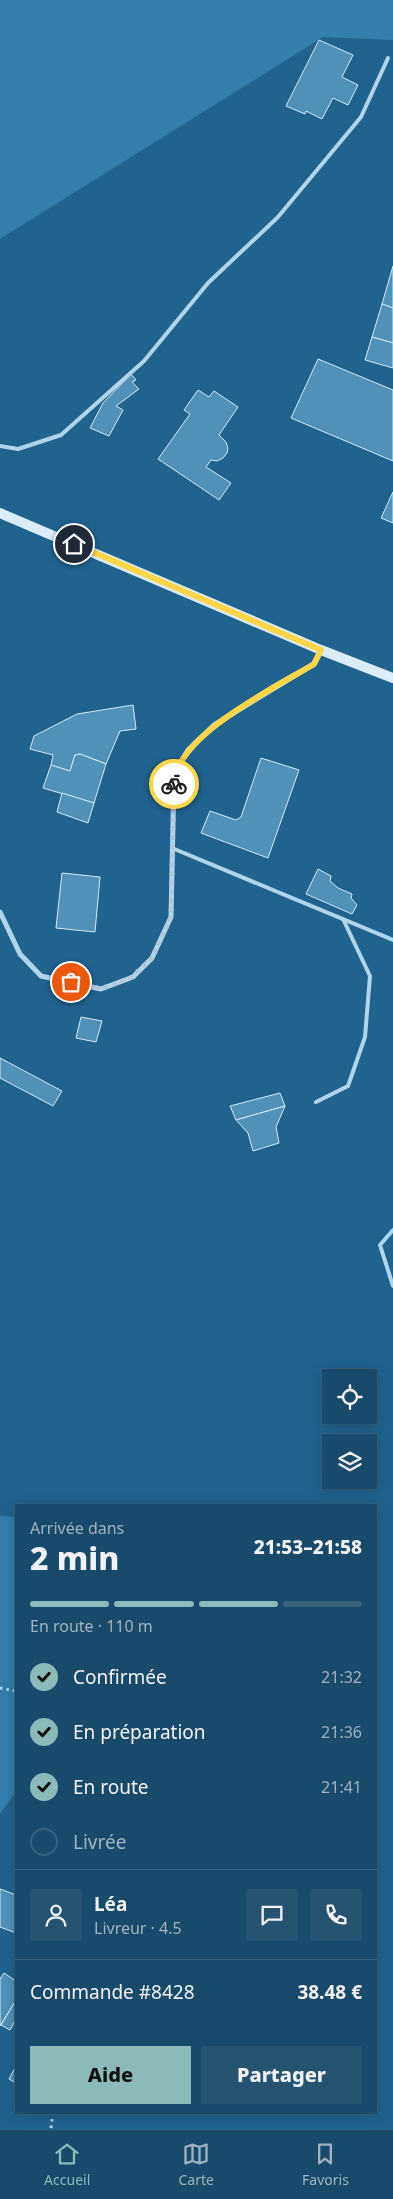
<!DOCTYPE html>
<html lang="fr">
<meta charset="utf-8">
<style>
body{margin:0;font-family:"Noto Sans",sans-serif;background:#255473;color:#f1f3f6;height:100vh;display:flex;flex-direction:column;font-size:19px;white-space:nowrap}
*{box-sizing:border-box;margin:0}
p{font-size:16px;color:#9fb3c1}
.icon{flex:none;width:28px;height:28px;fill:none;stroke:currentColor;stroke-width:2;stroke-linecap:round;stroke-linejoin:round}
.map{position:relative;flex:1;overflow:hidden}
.sheet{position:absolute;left:15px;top:1504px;width:362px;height:610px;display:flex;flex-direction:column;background:#184a6b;border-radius:0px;box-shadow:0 2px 12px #0003,0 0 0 1px #36627e}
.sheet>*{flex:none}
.controls{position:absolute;left:322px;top:1369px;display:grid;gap:10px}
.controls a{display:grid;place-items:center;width:55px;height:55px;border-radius:0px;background:#184a6b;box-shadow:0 2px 12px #0003,0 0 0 1px #36627e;font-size:25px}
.pin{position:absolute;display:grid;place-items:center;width:42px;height:42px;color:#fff;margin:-21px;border:2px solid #fff;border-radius:50%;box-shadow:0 1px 5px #0007}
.courier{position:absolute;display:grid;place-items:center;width:50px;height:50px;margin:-25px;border:4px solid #ffd54a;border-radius:50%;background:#fff;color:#222;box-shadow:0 1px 6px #0007}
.headline em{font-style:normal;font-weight:800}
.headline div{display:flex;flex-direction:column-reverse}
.headline{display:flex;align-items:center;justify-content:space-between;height:85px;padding:0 15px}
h1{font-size:32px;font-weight:800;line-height:38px}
.bar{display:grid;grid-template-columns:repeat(4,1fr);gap:8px 5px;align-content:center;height:60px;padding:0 15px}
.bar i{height:6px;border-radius:4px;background:#36627e}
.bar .selected{background:#8bbbb9}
.bar p{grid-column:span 4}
.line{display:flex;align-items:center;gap:12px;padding:0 15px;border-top:1px solid #36627e}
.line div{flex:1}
.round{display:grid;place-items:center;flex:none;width:52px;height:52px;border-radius:0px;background:#255473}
ol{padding:0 15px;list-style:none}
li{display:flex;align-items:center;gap:15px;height:55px}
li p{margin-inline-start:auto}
li .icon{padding:5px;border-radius:50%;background:#8bbbb9;color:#111;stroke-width:4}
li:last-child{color:#9fb3c1}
li i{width:28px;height:28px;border:2px solid #36627e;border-radius:50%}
.primary-button{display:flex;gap:10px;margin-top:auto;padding:10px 15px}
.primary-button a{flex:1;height:58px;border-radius:0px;background:#8bbbb9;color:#111;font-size:20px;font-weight:800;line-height:58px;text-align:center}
.primary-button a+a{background:#255473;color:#f1f3f6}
.tab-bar{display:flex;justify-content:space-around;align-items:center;height:70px;border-top:1px solid #36627e;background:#184a6b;font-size:14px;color:#9fb3c1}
.tab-bar a{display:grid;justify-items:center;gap:2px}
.tab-bar .selected{color:#8bbbb9}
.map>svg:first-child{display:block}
.green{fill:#337eac}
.building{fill:#5091b9;stroke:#d5ebf9}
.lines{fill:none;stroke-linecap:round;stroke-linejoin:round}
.path{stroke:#afd5ed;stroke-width:3;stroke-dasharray:2.5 4;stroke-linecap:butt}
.service{stroke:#afd5ed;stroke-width:4}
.minor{stroke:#afd5ed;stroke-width:5}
.secondary{stroke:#dbedf9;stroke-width:10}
.done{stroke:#b1c8d8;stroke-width:5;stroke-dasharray:0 9}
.route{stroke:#ffd54a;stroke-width:6}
</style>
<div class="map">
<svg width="393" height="2129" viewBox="0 0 393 2129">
<rect width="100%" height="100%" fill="#20638f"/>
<g class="green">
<polygon points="0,0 393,0 393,40 323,37 0,239"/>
<polygon points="0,1516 16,1517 16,1792 0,1813"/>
</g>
<g class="building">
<polygon points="319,40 353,55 342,77 358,85 348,105 333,98 322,119 306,111 305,114 286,106"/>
<polygon points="393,266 393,308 382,304"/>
<polygon points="382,304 393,308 393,343 372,337"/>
<polygon points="372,337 393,343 393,368 365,360"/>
<polygon points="318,359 393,390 393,461 291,418"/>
<polygon points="131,374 136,380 132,382 139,389 116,406 123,410 109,436 90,428 103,403"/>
<polygon points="198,390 209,397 214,391 238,407 219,435 226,442 228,448 227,453 223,458 217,461 211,460 206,467 231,483 219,500 158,459 190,414 184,410"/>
<polygon points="393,492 393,523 381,518"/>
<polygon points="133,705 136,729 120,731 106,764 80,754 75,755 70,771 51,765 53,755 30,749 34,736 77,714"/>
<polygon points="80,754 106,764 94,803 43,788 51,765 70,771 75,755"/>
<polygon points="261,758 299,770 268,858 201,833 210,811 236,820 241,817"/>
<polygon points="62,793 94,803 88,823 57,812"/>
<polygon points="318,869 331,876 330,881 338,888 352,894 351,898 357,905 352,914 306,894"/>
<polygon points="62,873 100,877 95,932 56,928"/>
<polygon points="81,1017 102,1021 96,1042 76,1038"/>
<polygon points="0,1058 62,1091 53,1106 0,1078"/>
<polygon points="280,1093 285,1106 236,1120 230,1106"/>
<polygon points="285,1106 276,1127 279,1143 253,1151 248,1133 236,1120"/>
<polygon points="0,1889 16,1895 16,1933 0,1927"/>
<polygon points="4,1973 16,1981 16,2000 0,2026 0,1979"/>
<polygon points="16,2000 16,2019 10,2030 1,2025"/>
<polygon points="16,2066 16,2083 9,2079"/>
</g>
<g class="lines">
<g class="path">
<polyline points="0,1688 16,1691"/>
<polyline points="51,2128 53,2112"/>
</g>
<g class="service">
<polyline points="0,446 18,449 61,435 144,361 208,283 278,217 361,117 388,58"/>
<polyline points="172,848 393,940"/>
<polyline points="316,1102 348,1086 365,1037 370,976 343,919"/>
<polyline points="393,1230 380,1245 393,1286"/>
</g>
<polyline class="minor" points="0,912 20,954 41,976 101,989 133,977 152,958 171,917 174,776 188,750 214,725 314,664 321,650"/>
<polyline class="secondary" points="0,513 321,650 393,678"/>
</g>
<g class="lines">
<polyline class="done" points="71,982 101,989 132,977 152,958 171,917 174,784"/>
<path class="route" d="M74,544L321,650L314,664C276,687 175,736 174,784"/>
</g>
</svg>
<div class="controls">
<a><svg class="icon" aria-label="locate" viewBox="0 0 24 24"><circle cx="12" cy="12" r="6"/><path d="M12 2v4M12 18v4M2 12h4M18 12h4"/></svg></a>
<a><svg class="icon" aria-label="layers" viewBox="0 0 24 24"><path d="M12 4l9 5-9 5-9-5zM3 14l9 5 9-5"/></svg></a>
</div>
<div class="pin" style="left:71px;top:982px;background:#ea580c"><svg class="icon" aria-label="bag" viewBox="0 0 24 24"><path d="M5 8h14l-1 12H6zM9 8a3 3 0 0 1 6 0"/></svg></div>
<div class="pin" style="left:74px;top:544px;background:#1f2937"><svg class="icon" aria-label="home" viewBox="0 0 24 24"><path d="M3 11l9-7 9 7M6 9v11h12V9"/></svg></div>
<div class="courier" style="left:174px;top:784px"><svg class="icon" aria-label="bike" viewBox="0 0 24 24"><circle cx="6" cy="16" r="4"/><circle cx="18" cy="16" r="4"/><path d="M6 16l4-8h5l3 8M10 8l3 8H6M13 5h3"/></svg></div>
<section class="sheet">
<div class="headline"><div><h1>2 min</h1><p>Arrivée dans</p></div><em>21:53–21:58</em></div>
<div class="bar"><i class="selected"></i><i class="selected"></i><i class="selected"></i><i></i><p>En route · 110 m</p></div>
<ol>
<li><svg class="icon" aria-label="check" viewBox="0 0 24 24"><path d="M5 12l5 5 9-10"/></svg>Confirmée<p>21:32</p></li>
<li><svg class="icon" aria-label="check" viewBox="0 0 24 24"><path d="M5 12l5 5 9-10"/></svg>En préparation<p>21:36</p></li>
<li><svg class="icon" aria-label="check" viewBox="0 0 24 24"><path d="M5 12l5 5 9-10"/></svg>En route<p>21:41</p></li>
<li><i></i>Livrée</li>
</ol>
<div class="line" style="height:90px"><a class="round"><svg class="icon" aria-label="person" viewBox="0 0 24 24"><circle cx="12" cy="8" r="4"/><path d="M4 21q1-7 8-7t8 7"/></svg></a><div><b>Léa</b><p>Livreur · 4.5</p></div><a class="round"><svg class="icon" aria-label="chat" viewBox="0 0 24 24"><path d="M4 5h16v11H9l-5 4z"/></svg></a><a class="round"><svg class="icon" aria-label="phone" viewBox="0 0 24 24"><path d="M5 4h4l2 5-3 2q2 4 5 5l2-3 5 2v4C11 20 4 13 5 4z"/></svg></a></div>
<div class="line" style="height:65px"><div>Commande #8428</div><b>38.48 €</b></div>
<div class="primary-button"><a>Aide</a><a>Partager</a></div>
</section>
</div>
<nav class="tab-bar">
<a class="selected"><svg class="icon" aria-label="home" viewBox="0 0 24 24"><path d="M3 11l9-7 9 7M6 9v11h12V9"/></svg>Accueil</a>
<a><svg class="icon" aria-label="map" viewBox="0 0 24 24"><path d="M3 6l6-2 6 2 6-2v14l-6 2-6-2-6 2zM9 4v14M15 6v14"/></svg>Carte</a>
<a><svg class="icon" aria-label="saved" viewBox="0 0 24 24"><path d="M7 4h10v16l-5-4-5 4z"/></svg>Favoris</a>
</nav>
